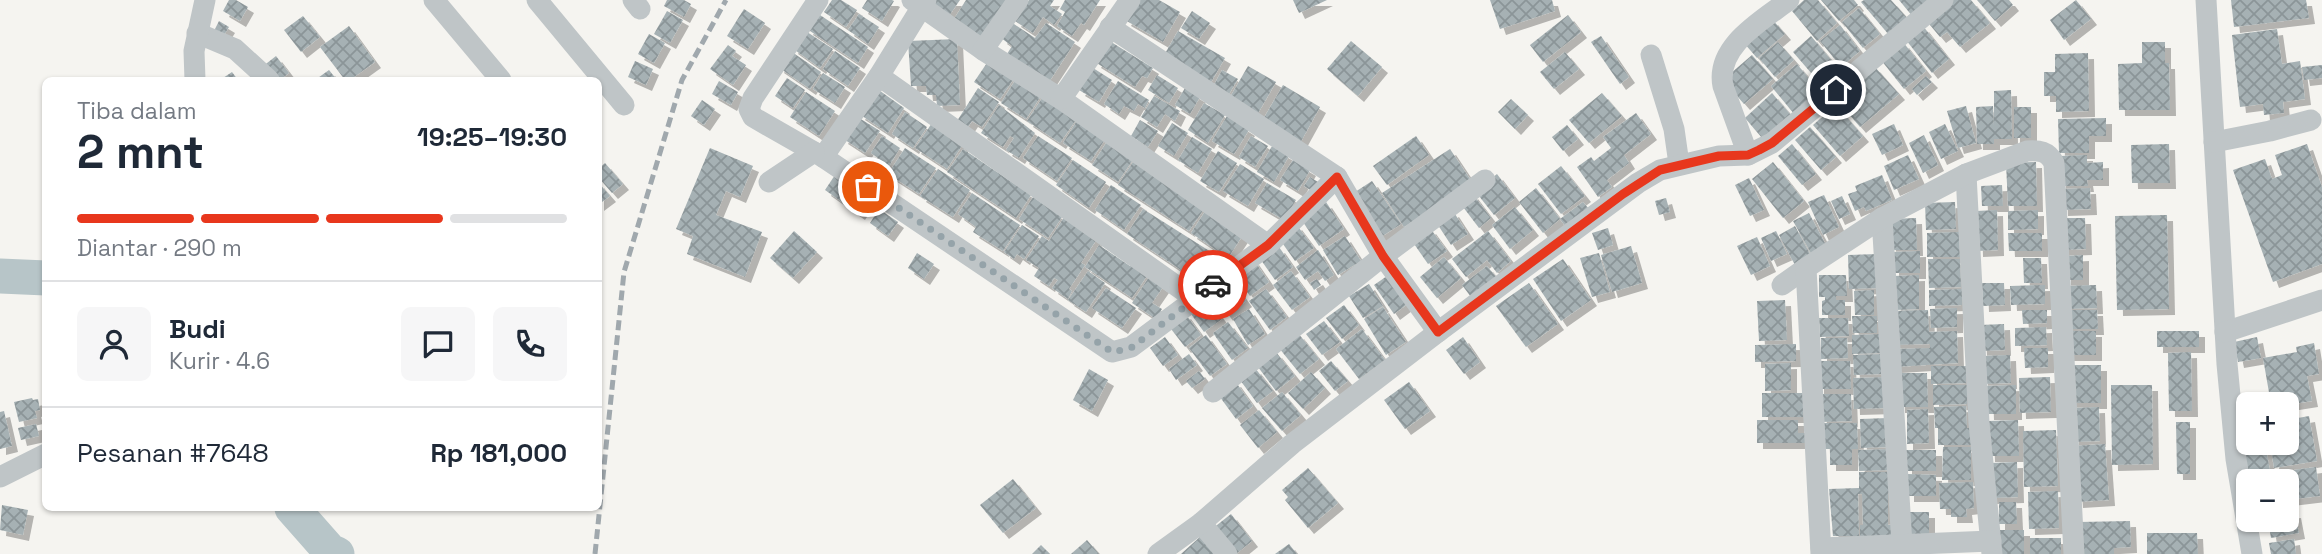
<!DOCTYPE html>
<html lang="id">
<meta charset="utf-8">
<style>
body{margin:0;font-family:"Space Grotesk",sans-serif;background:#f6f6f7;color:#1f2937;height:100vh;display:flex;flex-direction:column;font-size:26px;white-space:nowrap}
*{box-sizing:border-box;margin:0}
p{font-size:23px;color:#747a83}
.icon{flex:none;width:38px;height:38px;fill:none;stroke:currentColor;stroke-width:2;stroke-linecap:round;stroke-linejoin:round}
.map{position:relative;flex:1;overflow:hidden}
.side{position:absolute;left:42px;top:77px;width:560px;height:434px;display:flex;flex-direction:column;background:#fff;border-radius:10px;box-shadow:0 2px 5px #0004}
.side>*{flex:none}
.fabs{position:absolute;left:2236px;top:392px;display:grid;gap:14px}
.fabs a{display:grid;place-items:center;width:63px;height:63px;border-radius:10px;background:#fff;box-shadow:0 2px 5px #0004;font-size:35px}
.pin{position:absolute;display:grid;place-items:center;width:60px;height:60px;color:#fff;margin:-30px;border:4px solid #fff;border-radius:50%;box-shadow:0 2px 7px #0007}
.courier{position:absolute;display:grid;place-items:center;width:70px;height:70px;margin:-35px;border:5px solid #e8371d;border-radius:50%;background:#fff;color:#222;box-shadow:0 2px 9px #0007}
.head em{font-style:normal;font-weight:700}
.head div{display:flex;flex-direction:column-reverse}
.head{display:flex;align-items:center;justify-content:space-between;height:119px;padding:0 35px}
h1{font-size:46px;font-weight:700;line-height:52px}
.bar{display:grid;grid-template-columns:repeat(4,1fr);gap:10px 7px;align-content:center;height:84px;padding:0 35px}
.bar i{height:9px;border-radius:5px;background:#e0e1e3}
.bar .active{background:#e8371d}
.bar p{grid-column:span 4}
.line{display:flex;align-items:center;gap:18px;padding:0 35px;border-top:2px solid #e0e1e3}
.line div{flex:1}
.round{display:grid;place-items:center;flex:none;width:74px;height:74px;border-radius:10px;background:#f6f6f7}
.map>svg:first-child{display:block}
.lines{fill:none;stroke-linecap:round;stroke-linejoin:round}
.river{stroke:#b7c5c8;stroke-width:35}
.building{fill:url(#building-cross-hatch);filter:url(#shadow)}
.minor{stroke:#bfc5c7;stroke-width:21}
.rail{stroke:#a0a8ad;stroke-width:5;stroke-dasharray:10 5;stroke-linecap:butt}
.done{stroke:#95a3a9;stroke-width:7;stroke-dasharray:0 12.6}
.route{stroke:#e8371d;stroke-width:9}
</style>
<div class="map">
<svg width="2322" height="554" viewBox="0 0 2322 554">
<defs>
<pattern id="building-cross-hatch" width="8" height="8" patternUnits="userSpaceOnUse" patternTransform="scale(1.75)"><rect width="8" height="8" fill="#a6b1b4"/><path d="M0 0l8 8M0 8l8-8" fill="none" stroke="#8b9598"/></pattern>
<filter id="shadow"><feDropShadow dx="6" dy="6" stdDeviation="0" flood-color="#0004"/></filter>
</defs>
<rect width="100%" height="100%" fill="#f5f4f0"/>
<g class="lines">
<g class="river">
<polyline points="0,276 46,278"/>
<polyline points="292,508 330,551 337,554"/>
</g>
</g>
<g class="building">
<polygon points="229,0 236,0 248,7 240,21 223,11"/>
<polygon points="667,0 684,0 691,4 684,17 664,6"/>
<polygon points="832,0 841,0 857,10 846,27 824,12"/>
<polygon points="867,0 892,0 894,1 882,21 862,8"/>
<polygon points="932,0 960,0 949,16 930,4"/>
<polygon points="966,0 1006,0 981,38 954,19"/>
<polygon points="1029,0 1054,0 1050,6 1062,14 1054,25 1043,17 1033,33 1015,21"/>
<polygon points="1065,0 1100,0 1084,25 1081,23 1072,36 1057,26 1065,12 1060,9"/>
<polygon points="1136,0 1159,0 1180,12 1163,42 1125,20"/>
<polygon points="1293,0 1327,0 1299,13"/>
<polygon points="1490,0 1552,0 1555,11 1500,29"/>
<polygon points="1804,0 1818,0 1837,23 1817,41 1792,11"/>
<polygon points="1821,0 1854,0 1858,5 1839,21"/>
<polygon points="1864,0 1891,0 1908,19 1889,35 1861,2"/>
<polygon points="1899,0 1930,0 1913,17"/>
<polygon points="1949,0 1971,0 1990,23 1960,47 1947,32 1940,37 1925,19"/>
<polygon points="1977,0 2009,0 2013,5 1995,21"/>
<polygon points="2076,0 2091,19 2064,40 2050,20"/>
<polygon points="2231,0 2306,0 2309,18 2234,27"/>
<polygon points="1859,8 1880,34 1863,48 1842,22"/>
<polygon points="744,9 765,23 748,49 727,36"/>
<polygon points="667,11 683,20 670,43 654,34"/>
<polygon points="1192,11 1210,23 1199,39 1181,28"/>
<polygon points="817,13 868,47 858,63 807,29"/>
<polygon points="859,14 879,27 868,44 848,30"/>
<polygon points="1568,15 1581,32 1543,62 1530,45"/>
<polygon points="303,16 320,37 301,52 284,30"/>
<polygon points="1772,19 1785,34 1757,58 1744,43"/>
<polygon points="219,21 229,27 221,40 212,35"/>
<polygon points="1011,22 1035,38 1046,23 1075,42 1049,82 1007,54 1012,46 1001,38"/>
<polygon points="1840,25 1860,51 1841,67 1820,41"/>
<polygon points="349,26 375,62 350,80 345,80 320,47"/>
<polygon points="1923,26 1949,59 1932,73 1906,40"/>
<polygon points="2277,29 2282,64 2300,61 2305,99 2283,102 2284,113 2264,115 2263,104 2240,107 2232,35"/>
<polygon points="804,30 833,49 820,68 792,48"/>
<polygon points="1178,31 1225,58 1210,84 1163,57"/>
<polygon points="649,34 665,43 654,63 638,54"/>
<polygon points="1601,36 1629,77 1620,84 1591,42"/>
<polygon points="1811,36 1842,73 1824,88 1793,52"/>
<polygon points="957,39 960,105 937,106 936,95 927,95 926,86 911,86 908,41"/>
<polygon points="1108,40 1153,68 1147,78 1142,76 1135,87 1095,62"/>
<polygon points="1351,41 1382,67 1358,96 1327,69"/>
<polygon points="1778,42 1794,60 1775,77 1759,58"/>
<polygon points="1903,42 1926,71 1904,89 1881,60"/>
<polygon points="2142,42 2165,42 2165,63 2169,63 2170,110 2119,110 2118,64 2142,63"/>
<polygon points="728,45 736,51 732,56 746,65 733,85 710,69"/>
<polygon points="789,50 821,72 810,89 778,67"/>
<polygon points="835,51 860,68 848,86 823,69"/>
<polygon points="1565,52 1579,69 1554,89 1540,72"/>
<polygon points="2088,53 2089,111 2056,112 2056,96 2044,96 2044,72 2055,72 2055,54"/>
<polygon points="1752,55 1773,79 1744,104 1723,80"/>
<polygon points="276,56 289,73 280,80 273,80 262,67"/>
<polygon points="989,60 1015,77 1000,99 974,82"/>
<polygon points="635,61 653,69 646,85 628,77"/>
<polygon points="1797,64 1822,94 1795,115 1771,86"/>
<polygon points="2322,65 2322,78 2304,80 2302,67"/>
<polygon points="1248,66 1276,82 1257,115 1229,99"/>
<polygon points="1874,66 1899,94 1860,127 1836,99"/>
<polygon points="1093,68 1112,80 1099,102 1079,90"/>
<polygon points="329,70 337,80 315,80"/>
<polygon points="1222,70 1238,79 1229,94 1214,85"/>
<polygon points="232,72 238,80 220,80"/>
<polygon points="823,73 845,87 835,103 813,89"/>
<polygon points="1157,75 1178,88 1169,103 1148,90"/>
<polygon points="1926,76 1932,82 1917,95 1912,89"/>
<polygon points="787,78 805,90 793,108 775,96"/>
<polygon points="1016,79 1041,96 1026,119 1001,103"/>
<polygon points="719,81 738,92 731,105 712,94"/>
<polygon points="1118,81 1149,100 1145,108 1138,104 1134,111 1124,106 1119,114 1104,104"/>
<polygon points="1283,85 1320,107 1299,145 1261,123"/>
<polygon points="876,88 904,108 888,133 859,114"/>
<polygon points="978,88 999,102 982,127 972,121 968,127 957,121"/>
<polygon points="1185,88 1200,97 1190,114 1175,105"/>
<polygon points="2011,90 2012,139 1994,139 1994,144 1977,144 1976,107 1993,106 1994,126 1994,91"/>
<polygon points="806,92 835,111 819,136 790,117"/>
<polygon points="1602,93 1622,116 1589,143 1569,120"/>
<polygon points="1772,93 1795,120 1768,145 1745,118"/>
<polygon points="1044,95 1078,117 1060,143 1027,121"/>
<polygon points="1154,96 1180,111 1175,121 1165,114 1157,127 1141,117"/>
<polygon points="1511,99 1528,115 1515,129 1498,112"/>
<polygon points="702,100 715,109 704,125 691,116"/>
<polygon points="1204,103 1225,115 1208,143 1188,130"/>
<polygon points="999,105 1035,133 1019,158 1006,150 1014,138 1010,136 1003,147 981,133"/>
<polygon points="1836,105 1863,136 1840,156 1813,125"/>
<polygon points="1966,106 1976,143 1958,148 1947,111"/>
<rect x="2014" y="107" width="17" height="31"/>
<polygon points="905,112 927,127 913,148 892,134"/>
<polygon points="1636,113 1651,134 1624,155 1629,163 1607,180 1612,187 1598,197 1577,167 1591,157 1594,161 1611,148 1603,137"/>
<polygon points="856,116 880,131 865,153 842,138"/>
<polygon points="1227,116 1249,130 1234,154 1212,141"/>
<polygon points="2106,118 2106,136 2089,136 2089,153 2059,153 2058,119"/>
<polygon points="1078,119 1106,138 1091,161 1063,143"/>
<polygon points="1140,120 1158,131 1148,147 1131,136"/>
<polygon points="932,123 963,144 947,169 915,148"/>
<polygon points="1172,123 1188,133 1174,156 1158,146"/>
<polygon points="1894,124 1903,145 1882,155 1872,134"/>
<polygon points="1945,124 1958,151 1941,159 1929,132"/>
<polygon points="1567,125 1578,139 1563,151 1552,137"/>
<polygon points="1810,127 1836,157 1821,170 1795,140"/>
<polygon points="1924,135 1938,165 1923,173 1909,143"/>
<polygon points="882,136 900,148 889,166 871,153"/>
<polygon points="1038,136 1072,158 1057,181 1023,158"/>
<polygon points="1251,136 1268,146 1255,167 1239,157"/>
<polygon points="1416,136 1429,155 1387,185 1373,166"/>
<polygon points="1192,137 1212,149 1198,173 1178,160"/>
<polygon points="1108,140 1134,158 1118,182 1092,165"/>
<polygon points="1792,144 1816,174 1802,185 1778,156"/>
<polygon points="2169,144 2170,183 2132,183 2131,145"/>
<polygon points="2307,144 2322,187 2322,264 2273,282 2233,170 2265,159 2272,179 2282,175 2275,155"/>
<polygon points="1272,146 1289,156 1274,182 1257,172"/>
<polygon points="710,148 753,166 740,197 726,191 716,215 762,232 745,277 687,254 693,236 676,229"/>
<polygon points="905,148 936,168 919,194 888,174"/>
<polygon points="963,149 1031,195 1016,218 947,172"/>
<polygon points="1450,149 1472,182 1404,227 1382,193"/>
<polygon points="1218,151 1237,163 1219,192 1200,181"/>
<polygon points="1908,155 1919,179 1894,190 1884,166"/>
<polygon points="2087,155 2087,163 2103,162 2103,180 2087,180 2088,186 2060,186 2060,156"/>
<polygon points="1073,160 1106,182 1089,208 1056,185"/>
<polygon points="1293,160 1310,170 1298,191 1280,180"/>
<polygon points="1133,162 1204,209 1189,231 1118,185"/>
<polygon points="1773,162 1804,201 1783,218 1752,179"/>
<polygon points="2036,162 2037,206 2008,206 2006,163"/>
<polygon points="605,163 623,184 612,193 598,177 598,169"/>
<polygon points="1240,164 1264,179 1248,206 1223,191"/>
<polygon points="1561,166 1585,196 1561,214 1538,184"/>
<polygon points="938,169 970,190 953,217 920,196"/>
<polygon points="1497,174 1515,198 1494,215 1475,191"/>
<polygon points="835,175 869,199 859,214 825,190"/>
<polygon points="1882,175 1892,200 1866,211 1864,207 1855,211 1848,194 1857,191 1855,186"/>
<polygon points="1310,177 1318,182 1312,191 1304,186"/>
<polygon points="1749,178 1764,210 1750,216 1735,185"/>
<polygon points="1372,181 1401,224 1381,237 1352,194"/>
<polygon points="598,182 610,196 598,205"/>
<polygon points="1267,183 1296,200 1284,220 1255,203"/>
<polygon points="1111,185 1141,205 1124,230 1095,210"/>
<polygon points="2002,185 2003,206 1982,206 1981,186"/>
<polygon points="1536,188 1560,219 1543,233 1519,202"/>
<polygon points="2090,188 2091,209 2062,210 2061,189"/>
<polygon points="972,193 1020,225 1003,251 973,232 976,227 958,214"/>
<polygon points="1472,193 1491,218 1479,228 1460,203"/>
<polygon points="1824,195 1839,227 1823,235 1808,202"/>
<polygon points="1842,196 1850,214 1839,219 1831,201"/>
<polygon points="1033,197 1062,217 1048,238 1019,219"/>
<polygon points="1666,198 1670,212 1659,215 1655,201"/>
<polygon points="1326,202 1344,229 1319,246 1301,219"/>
<polygon points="1583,202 1589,209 1566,227 1560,219"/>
<polygon points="1955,202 1956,229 1926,230 1925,203"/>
<polygon points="1515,207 1533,230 1510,249 1492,225"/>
<polygon points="879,209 898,222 888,236 870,223"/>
<polygon points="1143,209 1219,257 1202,284 1127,234"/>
<polygon points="1206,210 1243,235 1228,258 1191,233"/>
<polygon points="1997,210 1998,250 1977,251 1976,211"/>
<polygon points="2038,210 2038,229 2008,230 2008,211"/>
<polygon points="1453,211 1468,234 1451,245 1436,222"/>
<polygon points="1809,213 1827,247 1812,255 1793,221"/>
<polygon points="1066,214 1099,236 1081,263 1085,265 1069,289 1072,291 1068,299 1052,288 1058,280 1054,278 1049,286 1034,276 1039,268 1026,260 1042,236 1049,241"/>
<polygon points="2167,215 2169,309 2117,310 2115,216"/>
<polygon points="1916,218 1917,250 1890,250 1889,219"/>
<polygon points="2060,218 2085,218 2086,249 2061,250"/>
<polygon points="1296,224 1314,248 1295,261 1278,237"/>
<polygon points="1022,225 1039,236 1024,259 1017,254 1014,259 1004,252"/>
<polygon points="1795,226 1812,258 1796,267 1779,235"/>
<polygon points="1430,228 1447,251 1428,264 1412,241"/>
<polygon points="1608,228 1613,245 1598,250 1592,233"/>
<polygon points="794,231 817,252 793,278 770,258"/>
<polygon points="1488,231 1511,261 1497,273 1487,260 1466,277 1452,259"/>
<polygon points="1776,231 1787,254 1771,261 1761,238"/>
<polygon points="1959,232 1960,257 1927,257 1927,233"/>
<polygon points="2008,233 2042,233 2042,251 2009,251"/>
<polygon points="1345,236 1361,261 1338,275 1323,250"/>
<polygon points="1757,237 1770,266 1751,275 1737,246"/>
<polygon points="1099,245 1130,266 1135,259 1151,270 1132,298 1085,267"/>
<polygon points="1631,246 1642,283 1612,292 1601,255"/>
<polygon points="1279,247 1293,267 1275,280 1261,260"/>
<polygon points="1318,250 1334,275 1325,281 1318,271 1305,280 1296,267"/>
<polygon points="1920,251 1920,273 1893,273 1893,252"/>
<polygon points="917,253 934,264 924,279 908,268"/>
<polygon points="1599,253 1610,292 1592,297 1580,258"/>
<polygon points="1877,254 1878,288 1849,289 1848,255"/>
<polygon points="2083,255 2083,280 2065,280 2065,256"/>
<polygon points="1444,257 1461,278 1437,298 1420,277"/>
<polygon points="2023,258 2041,258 2042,283 2024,283"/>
<polygon points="1253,259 1269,282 1250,296 1233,273"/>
<polygon points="1563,259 1591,300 1561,321 1533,279"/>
<polygon points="1928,259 1960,259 1961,287 1929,288"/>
<polygon points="1487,266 1497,278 1471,297 1462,285"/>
<polygon points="1088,271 1105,283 1086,312 1068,300"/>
<polygon points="1291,271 1310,297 1292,310 1273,285"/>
<polygon points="1819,275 1846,275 1847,296 1836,296 1836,300 1845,300 1845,315 1822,315 1822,301 1825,300 1825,297 1819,297"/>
<polygon points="1919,275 1919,309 1895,310 1894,276"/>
<polygon points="1387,276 1406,305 1394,314 1374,285"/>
<polygon points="1149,277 1163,287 1152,303 1162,309 1156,319 1132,303"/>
<polygon points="1229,277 1246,301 1227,315 1210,291"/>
<polygon points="1317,279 1321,285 1314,290 1310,283"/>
<polygon points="1529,283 1558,324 1526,347 1496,306"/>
<polygon points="1982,283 2004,283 2005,305 1983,306"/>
<polygon points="1369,284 1383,306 1363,318 1349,296"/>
<polygon points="2045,285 2045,304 2011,305 2010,286"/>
<polygon points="2096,285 2097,308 2066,309 2065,286"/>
<polygon points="1106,288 1136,308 1122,328 1092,308"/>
<polygon points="1266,289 1287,317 1270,330 1249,301"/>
<polygon points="1962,289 1962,305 1929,306 1929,290"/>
<polygon points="1874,290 1874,315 1855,315 1854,291"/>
<polygon points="1204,294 1222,319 1204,332 1186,307"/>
<polygon points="1785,300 1787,340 1759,341 1757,301"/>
<polygon points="1344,305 1359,325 1342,339 1326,318"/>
<polygon points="1383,307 1406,342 1386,355 1364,319"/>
<polygon points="1957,308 1957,327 1931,328 1930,309"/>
<polygon points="1249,309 1265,334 1248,345 1233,319"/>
<polygon points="1928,310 1929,332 1957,331 1958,363 1895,367 1895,349 1930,348 1930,344 1893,345 1892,311"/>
<polygon points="2022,310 2047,310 2047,323 2023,324"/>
<polygon points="2067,310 2097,310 2098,329 2067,329"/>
<polygon points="1185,313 1201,335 1185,347 1168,325"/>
<polygon points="1852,316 1877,316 1877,333 1853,333"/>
<polygon points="1819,318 1848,318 1849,336 1820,337"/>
<polygon points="1324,321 1340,342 1322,355 1306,334"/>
<polygon points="1228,322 1248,348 1232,360 1213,333"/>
<polygon points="2004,324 2005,350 1981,351 1980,325"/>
<polygon points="2046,327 2047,345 2015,346 2015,328"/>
<polygon points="1362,329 1385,360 1359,379 1336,349"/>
<rect x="2068" y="331" width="28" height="24"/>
<rect x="2157" y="331" width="42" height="16"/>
<polygon points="1298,333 1319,359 1300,374 1279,348"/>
<polygon points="1882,334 1882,353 1852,354 1852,335"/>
<polygon points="1206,335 1227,364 1210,376 1189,348"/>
<polygon points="1165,337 1178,355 1163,366 1150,348"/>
<polygon points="1463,337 1480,362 1464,374 1446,350"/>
<polygon points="2257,337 2261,358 2238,362 2234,342"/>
<polygon points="1821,338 1847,338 1848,358 1821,359"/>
<polygon points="2314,343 2319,374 2307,376 2312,401 2287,405 2271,404 2263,358 2297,352 2296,347"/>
<polygon points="1796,344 1796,361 1755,362 1755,345"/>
<polygon points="2024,348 2048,348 2048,367 2025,368"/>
<polygon points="1276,352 1295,376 1276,391 1258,367"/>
<polygon points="2191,352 2192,411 2169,411 2168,353"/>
<polygon points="1189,354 1197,365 1176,380 1169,369"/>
<polygon points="1884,354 1884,374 1854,375 1853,355"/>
<polygon points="2010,355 2011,383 1982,384 1982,356"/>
<polygon points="1331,361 1348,381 1335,391 1319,371"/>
<polygon points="1818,361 1850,361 1851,389 1818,389"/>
<polygon points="1791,363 1791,390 1765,391 1765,364"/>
<polygon points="2068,365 2101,365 2101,403 2069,403"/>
<polygon points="1931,366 1966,366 1966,383 1931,384"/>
<polygon points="1255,368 1273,391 1257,403 1240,380"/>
<polygon points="1089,369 1108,380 1092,411 1073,400"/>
<polygon points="1199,371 1205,379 1192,388 1186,381"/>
<polygon points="1311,372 1325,388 1303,409 1288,393"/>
<polygon points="1898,373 1927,373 1928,407 1899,407"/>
<polygon points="1890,377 1890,408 1854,409 1853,378"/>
<polygon points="2050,377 2051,412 2020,413 2019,378"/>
<polygon points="1235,381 1253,406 1236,419 1217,393"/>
<polygon points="1409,382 1430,411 1405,429 1384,400"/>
<polygon points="1933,385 1967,385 1967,404 1933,405"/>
<polygon points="2016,385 2016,414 1988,414 1987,386"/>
<polygon points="2111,385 2152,385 2153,464 2112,465"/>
<polygon points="1282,392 1301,415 1282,431 1262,408"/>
<rect x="1762" y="393" width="41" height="24"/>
<polygon points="1820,394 1851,394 1852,421 1821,422"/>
<polygon points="32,398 33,400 38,399 40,410 35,411 37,418 19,422 14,402"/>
<polygon points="1966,406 1967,428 1972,428 1972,445 1938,445 1938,428 1935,428 1934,407"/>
<polygon points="2099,407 2100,441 2073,442 2073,408"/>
<polygon points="1928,409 1929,443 1907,444 1907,410"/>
<polygon points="1259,410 1277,432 1258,448 1240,425"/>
<polygon points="4,411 12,446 0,449 0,412"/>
<polygon points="2309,416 2317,461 2274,468 2270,443 2287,443 2287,420"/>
<polygon points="1888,418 1888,447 1861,448 1860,419"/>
<polygon points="1757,420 1798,420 1798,433 1807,433 1807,443 1757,443"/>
<polygon points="2018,420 2019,456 1989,456 1988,421"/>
<polygon points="2176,422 2190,422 2190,474 2177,474"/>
<polygon points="1823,423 1857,423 1858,449 1852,449 1852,465 1830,465 1830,449 1824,449"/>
<polygon points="36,424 39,436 21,440 18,428"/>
<polygon points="2056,430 2058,486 2024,487 2023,431"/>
<polygon points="2249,431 2249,443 2265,443 2270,471 2248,474 2241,432"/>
<polygon points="2105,444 2109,500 2077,502 2073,446"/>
<polygon points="1943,447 1971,447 1971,480 1942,480"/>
<polygon points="1892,449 1892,470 1859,471 1858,450"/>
<rect x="1906" y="450" width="30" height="21"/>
<polygon points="2017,462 2018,497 1991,498 1990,463"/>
<polygon points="2316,467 2320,496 2287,500 2287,481 2257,481 2256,475"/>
<polygon points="1308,468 1338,503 1308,528 1285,500 1288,497 1282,490"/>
<polygon points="1859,472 1893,472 1894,493 1888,493 1888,525 1898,524 1898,541 1860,542 1860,525 1863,525 1862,494 1858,494 1859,536 1833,536 1829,489 1859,488"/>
<polygon points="1908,474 1936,475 1936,496 1908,496"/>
<polygon points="1013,479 1036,508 1003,533 980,505"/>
<polygon points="1973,482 1974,508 1966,509 1967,517 1951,517 1951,509 1940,509 1939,483"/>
<polygon points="2058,491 2059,528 2029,529 2028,492"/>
<polygon points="1999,502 2016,502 2017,524 1999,524"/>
<polygon points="2,505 28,510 23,535 0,530"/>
<polygon points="1910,512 1929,512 1929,535 1910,534"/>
<polygon points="2295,512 2299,533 2271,538 2268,520 2287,520 2287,513"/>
<polygon points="1231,514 1252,541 1236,554 1212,529"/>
<polygon points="2130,521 2131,547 2114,548 2114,554 2080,554 2079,522"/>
<rect x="1996" y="530" width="28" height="24"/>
<polygon points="2147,533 2197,533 2198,554 2147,554"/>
<polygon points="1202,535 1218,554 1181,554"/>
<rect x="2030" y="538" width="31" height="16"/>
<polygon points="2294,539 2296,554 2271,554 2269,543"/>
<polygon points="1087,540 1099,554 1071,554"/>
<polygon points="1289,544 1297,554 1275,554"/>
<polygon points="1041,545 1050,554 1032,554"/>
</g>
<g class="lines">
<g class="minor">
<polyline points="434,0 501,80"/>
<polyline points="537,0 624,105"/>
<polyline points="633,0 640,9"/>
<polyline points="818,0 753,98 749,109 753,117 823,157 1112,352 1131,347 1268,245 1337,177"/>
<polyline points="912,0 983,50 1061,99 1268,245"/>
<polyline points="2206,0 2227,364 2236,459 2252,554"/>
<polyline points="1110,27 1337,177 1383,256 1438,332"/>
<polyline points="197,33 235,49 269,80"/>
<polyline points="983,50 1018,0"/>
<polyline points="1651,55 1674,129 1679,164"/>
<polyline points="879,76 1195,299"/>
<polyline points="195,80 194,51 205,0"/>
<polyline points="1061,99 1130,0"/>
<polyline points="2214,142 2270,131 2311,120"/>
<path d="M1748,155L1723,86C1715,46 1763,20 1789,0"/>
<polyline points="823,157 879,76 926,0"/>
<polyline points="1966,174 1979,423 1992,554"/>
<polyline points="769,182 814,152"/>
<polyline points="1882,218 1902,545"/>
<polyline points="1782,285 1806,268"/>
<polyline points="2225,332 2322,300"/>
<polyline points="1213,392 1383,256 1485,180"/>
<polyline points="0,477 46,454"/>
<polyline points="1201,523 1227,554"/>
<polyline points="1821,548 1991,541"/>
<polyline points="1158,554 1201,523 1292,444 1438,332 1638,183 1660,170 1719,156 1748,155 1772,143 1943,0"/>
<path d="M1821,554L1806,268L1882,218L1966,174L2027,151C2039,150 2048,151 2054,163L2074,554"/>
</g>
<polyline class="rail" points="595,554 624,272 682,80 726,0"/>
</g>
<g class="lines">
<polyline class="done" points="868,187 1112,352 1131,348 1213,285"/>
<polyline class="route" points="1213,285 1268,245 1337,177 1383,256 1438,332 1623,194 1660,170 1719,156 1748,155 1759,150 1772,143 1836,90"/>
</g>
</svg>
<div class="fabs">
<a>+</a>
<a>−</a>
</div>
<div class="pin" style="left:868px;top:187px;background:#ea580c"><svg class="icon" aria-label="bag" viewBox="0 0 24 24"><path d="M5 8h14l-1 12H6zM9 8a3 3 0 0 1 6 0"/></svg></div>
<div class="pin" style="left:1836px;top:90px;background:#1f2937"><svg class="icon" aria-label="home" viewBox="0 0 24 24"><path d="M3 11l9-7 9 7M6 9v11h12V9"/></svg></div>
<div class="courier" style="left:1213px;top:285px"><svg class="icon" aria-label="car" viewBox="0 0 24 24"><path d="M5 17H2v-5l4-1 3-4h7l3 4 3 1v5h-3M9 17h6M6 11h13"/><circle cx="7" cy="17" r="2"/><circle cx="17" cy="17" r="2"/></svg></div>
<section class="side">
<div class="head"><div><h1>2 mnt</h1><p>Tiba dalam</p></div><em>19:25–19:30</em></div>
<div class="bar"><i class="active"></i><i class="active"></i><i class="active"></i><i></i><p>Diantar · 290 m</p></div>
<div class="line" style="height:126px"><a class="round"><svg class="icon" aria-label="person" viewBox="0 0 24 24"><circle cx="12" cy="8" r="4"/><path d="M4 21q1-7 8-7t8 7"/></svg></a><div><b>Budi</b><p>Kurir · 4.6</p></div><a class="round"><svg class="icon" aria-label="chat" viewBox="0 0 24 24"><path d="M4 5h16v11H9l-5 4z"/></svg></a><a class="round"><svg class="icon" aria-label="phone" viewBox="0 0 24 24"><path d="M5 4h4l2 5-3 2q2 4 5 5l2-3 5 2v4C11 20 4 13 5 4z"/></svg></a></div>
<div class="line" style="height:91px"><div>Pesanan #7648</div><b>Rp 181,000</b></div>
</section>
</div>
